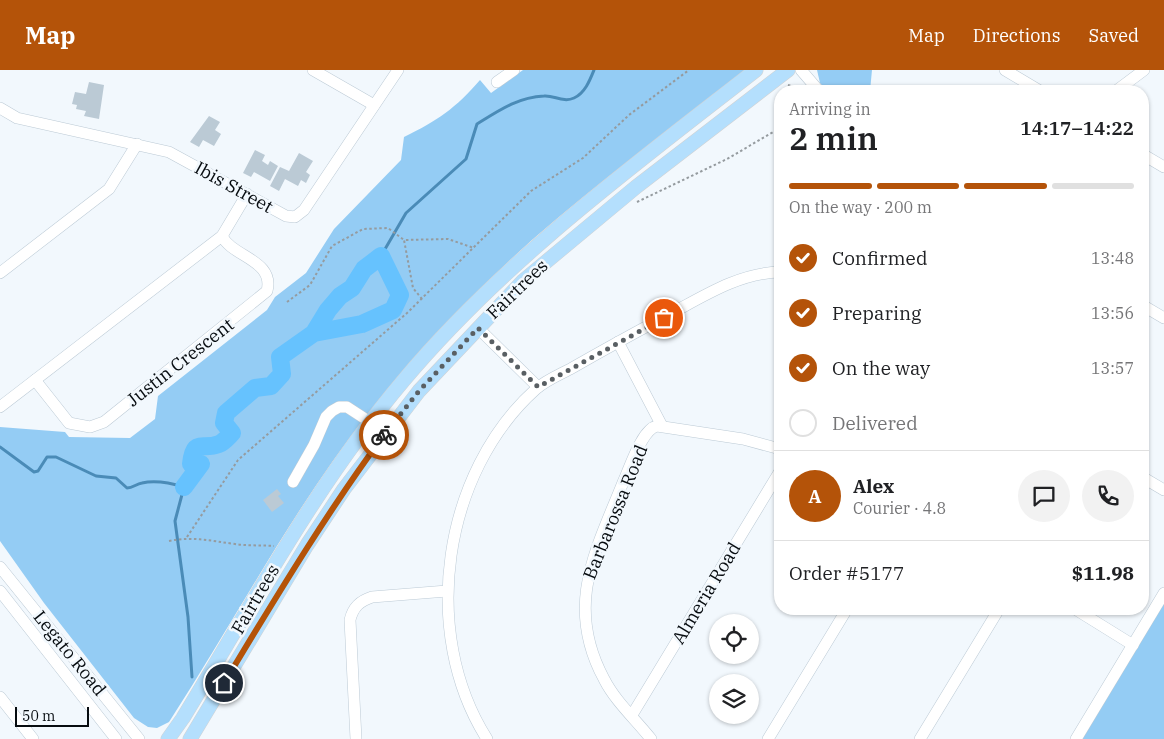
<!DOCTYPE html>
<meta charset="utf-8">
<style>
body{margin:0;font-family:"IBM Plex Serif",serif;background:#f2f2f2;color:#202124;height:100vh;display:flex;flex-direction:column;font-size:19px;white-space:nowrap}
*{box-sizing:border-box;margin:0}
p{font-size:16px;color:#757577}
.icon{flex:none;width:28px;height:28px;fill:none;stroke:currentColor;stroke-width:2;stroke-linecap:round;stroke-linejoin:round}
.map{position:relative;flex:1;overflow:hidden}
.side{position:absolute;left:774px;top:15px;width:375px;height:530px;display:flex;flex-direction:column;background:#fff;border-radius:20px;box-shadow:0 1px 4px #0004}
.side>*{flex:none}
.controls{position:absolute;left:709px;top:544px;display:grid;gap:10px}
.controls a{display:grid;place-items:center;width:50px;height:50px;border-radius:50%;background:#fff;box-shadow:0 1px 4px #0004;font-size:25px}
.scale{position:absolute;left:15px;bottom:12px;width:74px;box-sizing:border-box;padding-left:5px;border:2px solid #070c10;border-top:0;font-size:14px;line-height:18px;white-space:nowrap;color:#070c10;-webkit-text-stroke:4px #f2f8fd;paint-order:stroke}
.pin{position:absolute;display:grid;place-items:center;width:42px;height:42px;color:#fff;margin:-21px;border:2px solid #fff;border-radius:50%;box-shadow:0 1px 5px #0007}
.courier{position:absolute;display:grid;place-items:center;width:50px;height:50px;margin:-25px;border:4px solid #b45309;border-radius:50%;background:#fff;color:#222;box-shadow:0 1px 6px #0007}
.headline em{font-style:normal;font-weight:600}
.headline div{display:flex;flex-direction:column-reverse}
.headline{display:flex;align-items:center;justify-content:space-between;height:85px;padding:0 15px}
h1{font-size:32px;font-weight:600;line-height:38px}
.bar{display:grid;grid-template-columns:repeat(4,1fr);gap:8px 5px;align-content:center;height:60px;padding:0 15px}
.bar i{height:6px;border-radius:4px;background:#e0e0e0}
.bar .active{background:#b45309}
.bar p{grid-column:span 4}
.line{display:flex;align-items:center;gap:12px;padding:0 15px;border-top:1px solid #e0e0e0}
.line div{flex:1}
.round{display:grid;place-items:center;flex:none;width:52px;height:52px;border-radius:26px;background:#f2f2f2}
ol{padding:0 15px;list-style:none}
li{display:flex;align-items:center;gap:15px;height:55px}
li p{margin-inline-start:auto}
li .icon{padding:5px;border-radius:50%;background:#b45309;color:#fff;stroke-width:4}
li:last-child{color:#757577}
li i{width:28px;height:28px;border:2px solid #e0e0e0;border-radius:50%}
header{display:flex;align-items:center;gap:30px;box-sizing:border-box;height:70px;padding:0 25px;background:#b45309;color:#fff}
header strong{font-size:24px}
nav{display:flex;gap:28px;margin-inline-start:auto;font-size:18px}
.map>svg:first-child{display:block}
.green{fill:#94ccf4}
.lines{fill:none;stroke-linecap:round;stroke-linejoin:round}
.stream{stroke:#4a8bb7;stroke-width:3}
.river{stroke:#66c2fe;stroke-width:18}
.building{fill:#bbcad5}
.minor-casing{stroke:#bccad5;stroke-width:12}
.major-casing{stroke:#d2d3d4;stroke-width:15}
.path{stroke:#959b9f;stroke-width:2;stroke-dasharray:2.5 2.5;stroke-linecap:butt}
.minor{stroke:#fff;stroke-width:11}
.major{stroke:#b4dffd;stroke-width:14}
.done{stroke:#595f63;stroke-width:5;stroke-dasharray:0 9}
.route{stroke:#b45309;stroke-width:6}
.labels{text-anchor:middle;dominant-baseline:central;stroke-width:5;stroke-linejoin:round;paint-order:stroke}
.street-label{font-size:18px;fill:#070c10;stroke:#f2f8fd}
</style>
<header>
<strong>Map</strong>
<nav><a>Map</a><a>Directions</a><a>Saved</a></nav>
</header>
<div class="map">
<svg width="1164" height="669" viewBox="0 0 1164 669">
<rect width="100%" height="100%" fill="#f2f8fd"/>
<g class="green">
<path d="M523,0H747C675,56 601,110 532,170C473,223 417,282 368,344C292,440 236,549 169,652L157,658L148,657L134,648L44,533L0,471V357L65,362L69,367L130,368L155,349L158,326L267,240L275,227L306,203L334,159L401,90L404,67C437,51 456,38 480,10L491,23Z"/>
<polygon points="817,0 872,0 870,21 827,21 820,13"/>
<polygon points="1164,533 1164,669 1082,669"/>
</g>
<g class="lines">
<g class="stream">
<path d="M381,186L406,143L466,89L477,54C498,41 518,27 544,26C554,25 563,33 574,28C585,23 590,10 594,0"/>
<path d="M0,377L34,402L38,401L47,387H56L96,406L116,408L127,418C133,418 136,414 142,413C155,410 171,413 184,417L175,451L188,547L192,607"/>
</g>
<path class="river" d="M184,417L201,394H191C194,367 202,381 219,374C224,372 228,367 232,363L224,353L226,343L255,318L271,316L282,304L280,287L314,263L362,254L393,240L400,225L381,186L364,199L352,218L340,226L328,240L314,263"/>
</g>
<g class="building">
<polygon points="89,12 104,15 99,49 84,46 86,41 76,39 77,35 72,34 75,22 86,24"/>
<polygon points="209,46 220,52 215,60 221,64 214,76 203,70 199,77 190,72"/>
<polygon points="255,80 265,85 262,91 268,95 270,91 278,96 270,111 254,102 251,107 243,103"/>
<polygon points="299,83 313,91 306,102 310,105 306,113 301,110 298,116 285,109 279,121 270,116 280,97 289,101"/>
<polygon points="277,419 281,424 278,426 284,433 272,442 263,430"/>
</g>
<g class="lines">
<g class="minor-casing">
<g id="minor">
<polyline points="313,0 374,35"/>
<polyline points="801,0 819,21"/>
<polyline points="1005,0 1040,21"/>
<polyline points="497,12 514,0"/>
<polyline points="1116,21 1144,0"/>
<polyline points="0,38 17,48 169,82 286,146 295,147 304,140 398,0"/>
<polyline points="1142,84 1164,97"/>
<polyline points="0,203 109,119 137,74"/>
<polyline points="1142,235 1164,248"/>
<polyline points="478,258 538,317"/>
<polyline points="618,272 662,356"/>
<path d="M35,310L69,353L90,357L104,352L267,221C275,190 232,187 222,166"/>
<polyline points="0,337 222,166 247,124"/>
<polyline points="1142,407 1164,420"/>
<polyline points="293,412 314,375 326,347 332,341 339,337 347,337 370,352"/>
<polyline points="0,497 139,669"/>
<polyline points="0,521 116,669"/>
<polyline points="1075,539 1133,575"/>
<polyline points="0,627 33,669"/>
<polyline points="632,645 780,401"/>
<path d="M356,669L350,550C353,537 360,531 372,527L447,521"/>
<path d="M487,669C419,562 443,402 536,319C546,310 561,304 572,298C600,282 627,267 655,252C695,232 734,203 780,202"/>
<path d="M651,669C636,650 615,631 604,609C564,535 596,480 624,410C630,397 642,359 657,356L743,369L780,379"/>
<polyline points="768,669 847,539"/>
<polyline points="920,669 999,539"/>
<polyline points="1076,669 1164,523"/>
</g>
</g>
<g class="major-casing">
<g id="major">
<path d="M168,669L183,648C253,533 316,414 404,310C505,190 633,96 756,0"/>
<polyline points="190,669 307,475 344,419 419,321 523,211 636,117 788,0"/>
</g>
</g>
<g class="path">
<polyline points="788,15 803,20"/>
<polyline points="637,132 727,89 780,58"/>
<polyline points="422,229 413,218 404,170 448,169 474,178"/>
<polyline points="287,232 310,215 332,176 363,159 388,158 404,170"/>
<polyline points="187,467 238,390 407,243 531,121 583,88 629,45 689,0"/>
<path d="M169,471C193,466 211,471 235,474C247,476 261,475 274,476"/>
</g>
<use href="#minor" class="minor"/>
<use href="#major" class="major"/>
</g>
<g class="lines">
<polyline class="done" points="384,365 419,321 478,258 538,317 664,248"/>
<path class="route" d="M224,613C275,529 325,445 384,365"/>
</g>
<g class="labels">
<g class="street-label">
<text transform="translate(234 117) rotate(29)">Ibis Street</text>
<text transform="translate(517 219) rotate(-44)">Fairtrees</text>
<text transform="translate(180 292) rotate(-38)">Justin Crescent</text>
<text transform="translate(615 442) rotate(-68)">Barbarossa Road</text>
<text transform="translate(706 523) rotate(-59)">Almeria Road</text>
<text transform="translate(255 529) rotate(-60)">Fairtrees</text>
<text transform="translate(70 583) rotate(51)">Legato Road</text>
</g>
</g>
</svg>
<div class="controls">
<a><svg class="icon" aria-label="locate" viewBox="0 0 24 24"><circle cx="12" cy="12" r="6"/><path d="M12 2v4M12 18v4M2 12h4M18 12h4"/></svg></a>
<a><svg class="icon" aria-label="layers" viewBox="0 0 24 24"><path d="M12 4l9 5-9 5-9-5zM3 14l9 5 9-5"/></svg></a>
</div>
<div class="scale">50 m</div>
<div class="pin" style="left:664px;top:248px;background:#ea580c"><svg class="icon" aria-label="bag" viewBox="0 0 24 24"><path d="M5 8h14l-1 12H6zM9 8a3 3 0 0 1 6 0"/></svg></div>
<div class="pin" style="left:224px;top:613px;background:#1f2937"><svg class="icon" aria-label="home" viewBox="0 0 24 24"><path d="M3 11l9-7 9 7M6 9v11h12V9"/></svg></div>
<div class="courier" style="left:384px;top:365px"><svg class="icon" aria-label="bike" viewBox="0 0 24 24"><circle cx="6" cy="16" r="4"/><circle cx="18" cy="16" r="4"/><path d="M6 16l4-8h5l3 8M10 8l3 8H6M13 5h3"/></svg></div>
<section class="side">
<div class="headline"><div><h1>2 min</h1><p>Arriving in</p></div><em>14:17–14:22</em></div>
<div class="bar"><i class="active"></i><i class="active"></i><i class="active"></i><i></i><p>On the way · 200 m</p></div>
<ol>
<li><svg class="icon" aria-label="check" viewBox="0 0 24 24"><path d="M5 12l5 5 9-10"/></svg>Confirmed<p>13:48</p></li>
<li><svg class="icon" aria-label="check" viewBox="0 0 24 24"><path d="M5 12l5 5 9-10"/></svg>Preparing<p>13:56</p></li>
<li><svg class="icon" aria-label="check" viewBox="0 0 24 24"><path d="M5 12l5 5 9-10"/></svg>On the way<p>13:57</p></li>
<li><i></i>Delivered</li>
</ol>
<div class="line" style="height:90px"><b class="round" style="background:#b45309;color:#fff">A</b><div><b>Alex</b><p>Courier · 4.8</p></div><a class="round"><svg class="icon" aria-label="chat" viewBox="0 0 24 24"><path d="M4 5h16v11H9l-5 4z"/></svg></a><a class="round"><svg class="icon" aria-label="phone" viewBox="0 0 24 24"><path d="M5 4h4l2 5-3 2q2 4 5 5l2-3 5 2v4C11 20 4 13 5 4z"/></svg></a></div>
<div class="line" style="height:65px"><div>Order #5177</div><b>$11.98</b></div>
</section>
</div>
